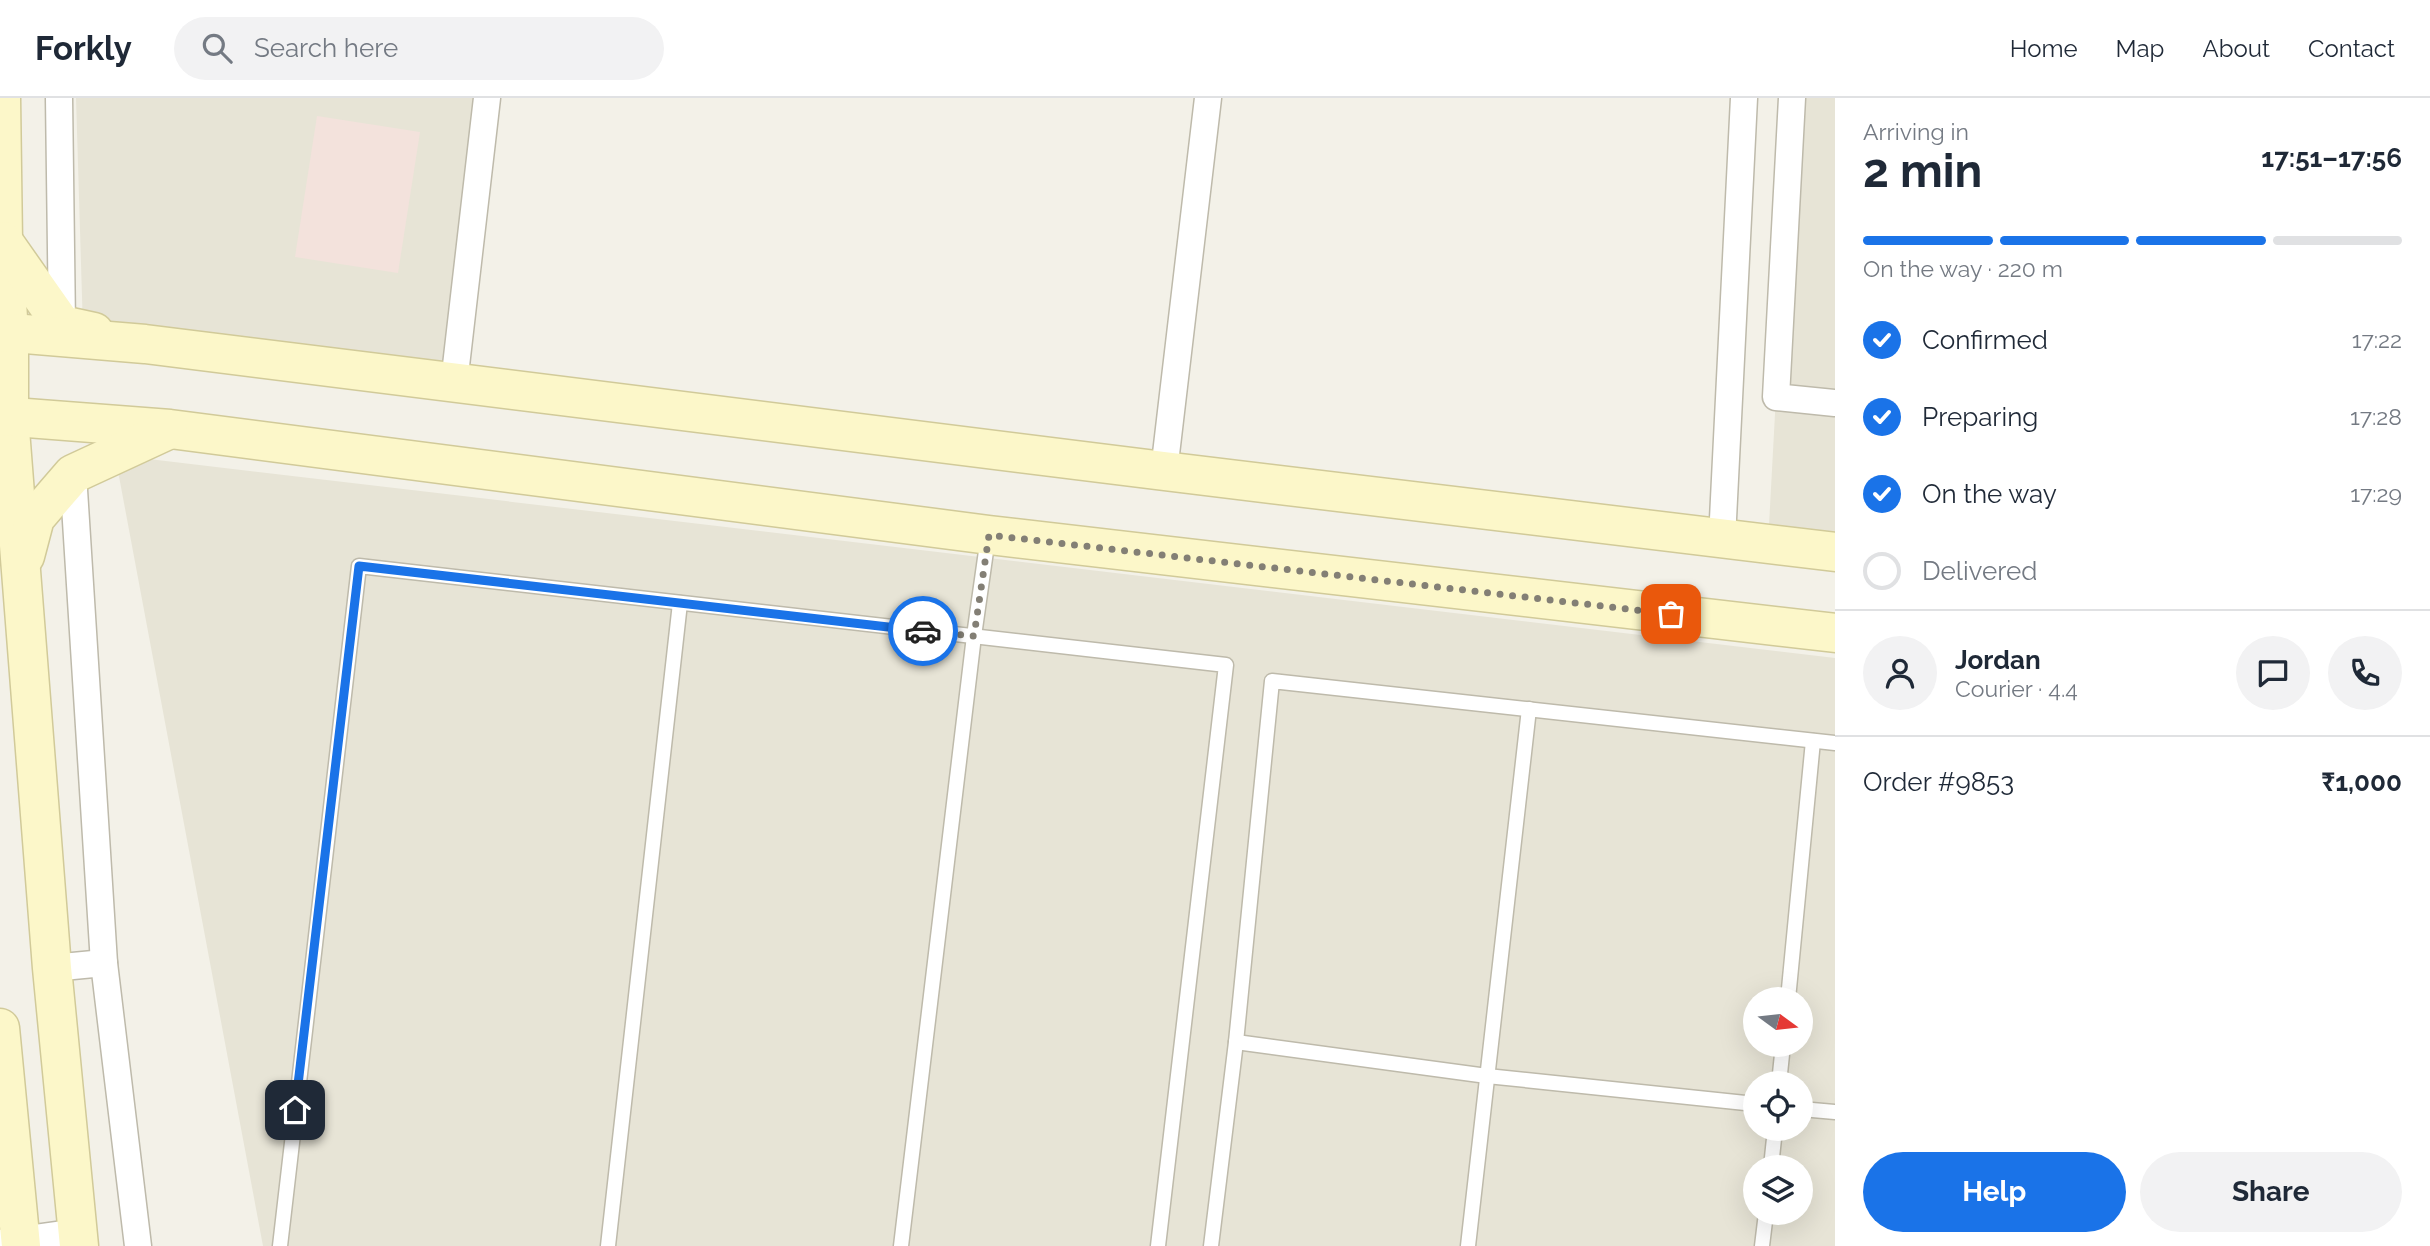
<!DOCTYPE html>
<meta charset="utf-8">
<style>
body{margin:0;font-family:Raleway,sans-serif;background:#f2f2f3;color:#1f2937;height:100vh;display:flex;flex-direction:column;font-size:26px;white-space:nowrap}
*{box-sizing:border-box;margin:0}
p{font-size:23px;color:#747a83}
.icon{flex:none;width:38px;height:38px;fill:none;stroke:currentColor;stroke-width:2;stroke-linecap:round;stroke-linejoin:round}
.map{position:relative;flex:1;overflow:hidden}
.drawer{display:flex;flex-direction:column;background:#fff;width:595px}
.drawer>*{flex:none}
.needle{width:46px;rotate:105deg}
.buttons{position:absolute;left:1743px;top:889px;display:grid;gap:14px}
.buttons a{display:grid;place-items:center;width:70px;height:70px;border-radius:50%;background:#fff;box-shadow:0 7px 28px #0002;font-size:35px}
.pin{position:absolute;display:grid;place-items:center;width:60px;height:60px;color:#fff;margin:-30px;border-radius:14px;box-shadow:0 4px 10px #0006}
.courier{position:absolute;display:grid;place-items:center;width:70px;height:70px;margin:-35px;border:5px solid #1a73e8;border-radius:50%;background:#fff;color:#222;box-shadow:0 2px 9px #0007}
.overview em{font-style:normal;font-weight:700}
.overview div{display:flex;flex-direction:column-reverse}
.overview{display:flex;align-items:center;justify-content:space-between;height:119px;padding:0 28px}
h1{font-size:46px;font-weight:700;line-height:52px}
.bar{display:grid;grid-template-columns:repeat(4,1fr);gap:10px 7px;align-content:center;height:84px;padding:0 28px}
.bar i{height:9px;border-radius:5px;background:#e0e1e3}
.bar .selected{background:#1a73e8}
.bar p{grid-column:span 4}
.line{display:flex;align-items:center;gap:18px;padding:0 28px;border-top:2px solid #e0e1e3}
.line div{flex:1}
.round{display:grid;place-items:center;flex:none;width:74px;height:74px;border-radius:37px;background:#f2f2f3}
ol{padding:0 28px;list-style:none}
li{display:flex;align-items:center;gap:21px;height:77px}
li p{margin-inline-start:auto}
li .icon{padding:7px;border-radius:50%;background:#1a73e8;color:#fff;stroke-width:4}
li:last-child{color:#747a83}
li i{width:38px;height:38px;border:4px solid #e0e1e3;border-radius:50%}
.cta{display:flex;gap:14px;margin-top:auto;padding:14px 28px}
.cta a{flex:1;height:80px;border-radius:42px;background:#1a73e8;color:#fff;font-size:28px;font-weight:700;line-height:80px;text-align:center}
.cta a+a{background:#f2f2f3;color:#1f2937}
header{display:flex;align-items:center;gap:42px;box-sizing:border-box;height:98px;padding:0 35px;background:#fff;border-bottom:2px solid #e0e1e3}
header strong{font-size:33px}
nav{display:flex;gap:38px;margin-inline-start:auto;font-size:24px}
.search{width:490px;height:63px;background:#f2f2f3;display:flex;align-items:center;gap:18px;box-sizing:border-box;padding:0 24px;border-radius:38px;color:#747a83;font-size:26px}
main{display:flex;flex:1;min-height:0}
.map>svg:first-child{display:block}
.residential{fill:#e7e4d6;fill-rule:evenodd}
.medical{fill:#f3e2dc}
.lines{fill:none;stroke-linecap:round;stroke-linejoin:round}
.lane-casing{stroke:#bebaab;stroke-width:17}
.street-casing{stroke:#bebaab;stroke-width:29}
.secondary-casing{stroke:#d1ca99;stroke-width:41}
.lane{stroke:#fff;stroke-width:14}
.street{stroke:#fff;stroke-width:26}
.secondary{stroke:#fcf7c9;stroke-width:38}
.done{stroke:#837f75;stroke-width:7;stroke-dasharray:0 12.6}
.route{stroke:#1a73e8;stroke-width:9}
</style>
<header>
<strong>Forkly</strong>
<div class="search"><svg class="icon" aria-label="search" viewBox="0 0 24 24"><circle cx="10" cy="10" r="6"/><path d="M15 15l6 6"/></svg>Search here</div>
<nav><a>Home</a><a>Map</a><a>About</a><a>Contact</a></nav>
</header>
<main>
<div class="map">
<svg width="1835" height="1148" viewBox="0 0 1835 1148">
<rect width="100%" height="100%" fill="#f3f1e8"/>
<g class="residential">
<polygon points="76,0 487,0 456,265 83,232"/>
<polygon points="1792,0 1835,0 1835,453 1768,446"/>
<path d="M115,357L1835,560V1148H263ZM1755,901H1801V947H1755ZM1755,985H1801V1031H1755ZM1755,1069H1801V1115H1755Z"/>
</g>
<polygon class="medical" points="317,18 420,34 398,175 295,159"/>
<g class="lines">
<g class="lane-casing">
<g id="lane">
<polyline points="1788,901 1813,643"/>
<polyline points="1236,944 1487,978 1755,1006"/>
<polyline points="1779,985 1783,947"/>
<polyline points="1801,1011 1835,1014"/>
<polyline points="1771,1069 1775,1031"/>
<polyline points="280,1148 359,468 1226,567 1158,1148"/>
<polyline points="608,1148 680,505"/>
<polyline points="901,1148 974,538 988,439"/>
<polyline points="1211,1148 1236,944 1272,583 1835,645"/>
<polyline points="1468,1148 1529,611"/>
<polyline points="1762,1148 1766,1115"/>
</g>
</g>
<g class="street-casing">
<g id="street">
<polyline points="59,0 62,227"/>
<polyline points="1792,0 1776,299 1835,305"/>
<polyline points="454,285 487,0"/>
<polyline points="1164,373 1208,0"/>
<polyline points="73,376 104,865 138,1148"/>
<polyline points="1722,441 1744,0"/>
<polyline points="52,870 104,865"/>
<polyline points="0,1145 77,1134"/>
</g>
</g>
<g class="secondary-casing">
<g id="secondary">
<polyline points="1,0 3,143 9,235 9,319 52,870 79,1148"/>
<polyline points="3,143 62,227 94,234"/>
<polyline points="0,234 145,246 1164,373 1835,454"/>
<polyline points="0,318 170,331 989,437 1835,535"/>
<polyline points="25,458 35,420 73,376 168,332"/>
<polyline points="0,930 21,1148"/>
</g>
</g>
<use href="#lane" class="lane"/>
<use href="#street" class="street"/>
<use href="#secondary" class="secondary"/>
</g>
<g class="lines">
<polyline class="done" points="923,533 974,538 989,437 1671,516"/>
<polyline class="route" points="295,1012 359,468 923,533"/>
</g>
</svg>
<div class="buttons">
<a><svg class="needle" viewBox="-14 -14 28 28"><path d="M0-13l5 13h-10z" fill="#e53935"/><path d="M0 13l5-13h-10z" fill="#747a83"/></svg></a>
<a><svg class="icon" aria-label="locate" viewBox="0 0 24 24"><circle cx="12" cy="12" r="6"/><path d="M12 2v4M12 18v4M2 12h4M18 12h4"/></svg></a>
<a><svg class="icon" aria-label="layers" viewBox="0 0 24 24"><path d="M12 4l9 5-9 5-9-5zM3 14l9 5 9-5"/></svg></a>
</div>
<div class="pin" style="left:1671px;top:516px;background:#ea580c"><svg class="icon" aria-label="bag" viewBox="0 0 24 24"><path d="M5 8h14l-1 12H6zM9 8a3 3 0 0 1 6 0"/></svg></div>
<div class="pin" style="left:295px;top:1012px;background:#1f2937"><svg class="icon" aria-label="home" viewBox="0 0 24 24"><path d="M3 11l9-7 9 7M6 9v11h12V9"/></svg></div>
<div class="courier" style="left:923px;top:533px"><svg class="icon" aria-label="car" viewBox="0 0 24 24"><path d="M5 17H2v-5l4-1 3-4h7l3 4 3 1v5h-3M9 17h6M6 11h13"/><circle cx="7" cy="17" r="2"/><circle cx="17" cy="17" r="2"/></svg></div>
</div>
<section class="drawer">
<div class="overview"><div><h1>2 min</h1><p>Arriving in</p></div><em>17:51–17:56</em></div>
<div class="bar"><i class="selected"></i><i class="selected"></i><i class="selected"></i><i></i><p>On the way · 220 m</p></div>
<ol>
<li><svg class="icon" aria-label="check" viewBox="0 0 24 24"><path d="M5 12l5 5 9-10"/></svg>Confirmed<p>17:22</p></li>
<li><svg class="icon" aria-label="check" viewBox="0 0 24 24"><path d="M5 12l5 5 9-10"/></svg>Preparing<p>17:28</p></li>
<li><svg class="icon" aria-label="check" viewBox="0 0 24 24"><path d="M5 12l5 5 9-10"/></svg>On the way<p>17:29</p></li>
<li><i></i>Delivered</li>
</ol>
<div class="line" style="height:126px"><a class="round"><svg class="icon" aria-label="person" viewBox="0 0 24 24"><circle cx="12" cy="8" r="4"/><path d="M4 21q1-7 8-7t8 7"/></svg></a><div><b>Jordan</b><p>Courier · 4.4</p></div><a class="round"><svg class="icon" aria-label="chat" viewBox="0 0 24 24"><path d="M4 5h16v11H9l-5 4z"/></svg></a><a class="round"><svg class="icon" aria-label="phone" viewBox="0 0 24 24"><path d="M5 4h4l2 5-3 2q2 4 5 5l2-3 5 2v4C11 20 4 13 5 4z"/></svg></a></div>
<div class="line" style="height:91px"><div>Order #9853</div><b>₹1,000</b></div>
<div class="cta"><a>Help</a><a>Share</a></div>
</section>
</main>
